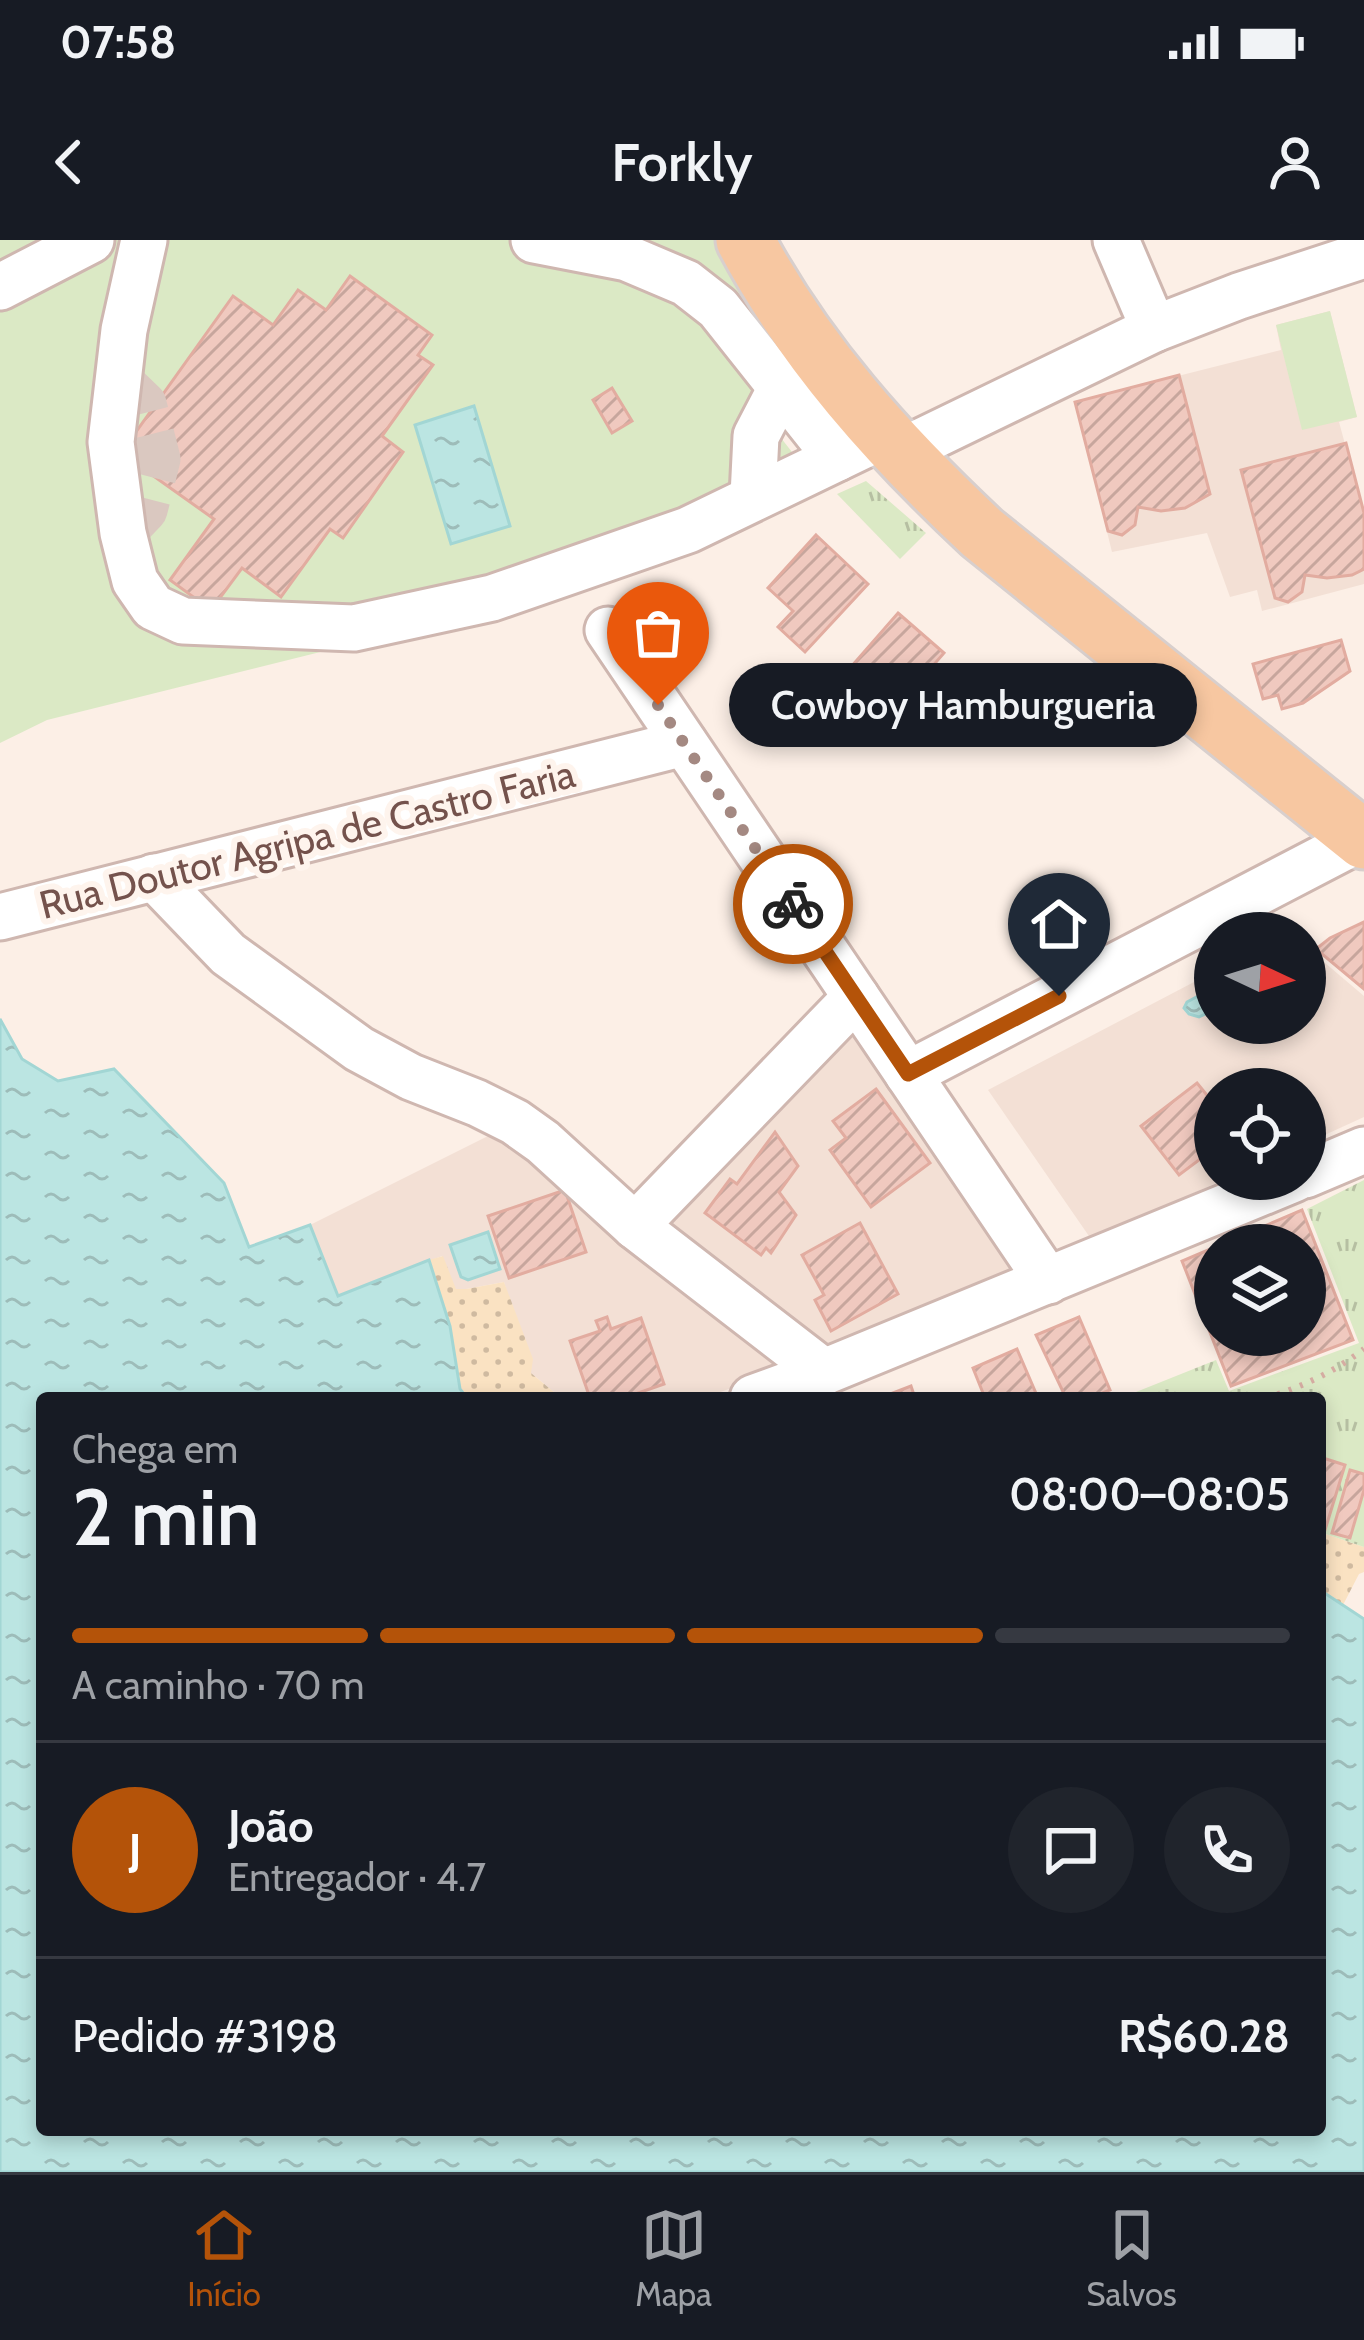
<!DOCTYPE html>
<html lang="pt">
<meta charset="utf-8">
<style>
body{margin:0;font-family:Cabin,sans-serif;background:#20242c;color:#f1f3f6;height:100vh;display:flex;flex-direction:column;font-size:45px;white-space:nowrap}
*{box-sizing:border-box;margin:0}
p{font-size:39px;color:#9ea1a6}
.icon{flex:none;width:66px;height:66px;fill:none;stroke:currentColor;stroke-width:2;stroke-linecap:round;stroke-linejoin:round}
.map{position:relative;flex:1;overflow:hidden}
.sheet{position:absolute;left:36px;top:1152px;width:1290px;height:744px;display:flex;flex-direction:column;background:#171b24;border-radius:12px;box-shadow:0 6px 18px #0003}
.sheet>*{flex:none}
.needle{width:78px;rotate:94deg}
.tools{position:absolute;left:1194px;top:672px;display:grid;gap:24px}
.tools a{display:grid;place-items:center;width:132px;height:132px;border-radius:50%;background:#171b24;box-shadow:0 6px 18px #0003;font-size:60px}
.pin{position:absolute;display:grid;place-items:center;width:102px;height:102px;color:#fff;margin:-123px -51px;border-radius:50% 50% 50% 0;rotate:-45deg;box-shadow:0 0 12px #0007}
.pin .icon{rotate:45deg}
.courier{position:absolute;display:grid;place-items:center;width:120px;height:120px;margin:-60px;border:9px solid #b45309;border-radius:50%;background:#fff;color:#222;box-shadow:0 3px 15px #0007}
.bubble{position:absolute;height:84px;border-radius:42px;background:#171b24;box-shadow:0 6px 18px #0003;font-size:39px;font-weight:600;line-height:84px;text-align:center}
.headline em{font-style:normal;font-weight:600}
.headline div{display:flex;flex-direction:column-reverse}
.headline{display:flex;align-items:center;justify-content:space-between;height:204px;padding:0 36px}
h1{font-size:78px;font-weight:600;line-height:90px}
.bar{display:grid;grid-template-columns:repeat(4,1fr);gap:18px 12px;align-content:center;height:144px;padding:0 36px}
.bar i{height:15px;border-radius:9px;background:#363941}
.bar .selected{background:#b45309}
.bar p{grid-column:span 4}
.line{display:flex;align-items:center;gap:30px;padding:0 36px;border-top:3px solid #363941}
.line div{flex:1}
.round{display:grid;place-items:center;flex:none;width:126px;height:126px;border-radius:63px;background:#20242c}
.status{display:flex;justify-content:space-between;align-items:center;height:84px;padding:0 60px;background:#171b24;direction:ltr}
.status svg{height:33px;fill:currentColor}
header{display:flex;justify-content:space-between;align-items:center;height:156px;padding:0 36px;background:#171b24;font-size:54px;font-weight:600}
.menu{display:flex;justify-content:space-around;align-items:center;height:168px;border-top:3px solid #363941;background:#171b24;font-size:33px;color:#9ea1a6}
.menu a{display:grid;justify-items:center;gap:6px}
.menu .selected{color:#b45309}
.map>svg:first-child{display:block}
.residential{fill:#f3e0d5}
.green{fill:#dbe9c5}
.sand{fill:url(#sand-dots)}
.park{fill:url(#park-tufts)}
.water{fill:url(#water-ripples);stroke:#a2d6d4;stroke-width:3}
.building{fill:url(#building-hatch);stroke:#e2aca0;stroke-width:3}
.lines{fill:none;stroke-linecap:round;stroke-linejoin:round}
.minor-tunnel{stroke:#dac8c0;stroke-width:45;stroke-dasharray:45 22;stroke-linecap:butt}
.minor-casing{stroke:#cfb7b0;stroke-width:51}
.major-casing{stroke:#d8cfcd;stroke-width:63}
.path{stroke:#d5aca2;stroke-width:6;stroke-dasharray:3 9;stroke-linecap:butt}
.minor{stroke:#fff;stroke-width:45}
.major{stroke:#f7c7a1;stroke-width:57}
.done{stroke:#a48982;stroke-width:12;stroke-dasharray:0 21.6}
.route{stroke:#b45309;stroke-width:15}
.labels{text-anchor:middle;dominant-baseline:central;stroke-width:12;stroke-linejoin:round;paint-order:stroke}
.street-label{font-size:39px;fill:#74524c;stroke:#fef4ed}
</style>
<div class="status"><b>07:58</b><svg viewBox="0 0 49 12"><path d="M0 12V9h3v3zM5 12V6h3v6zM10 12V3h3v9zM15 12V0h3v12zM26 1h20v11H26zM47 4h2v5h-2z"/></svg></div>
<header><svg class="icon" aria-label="back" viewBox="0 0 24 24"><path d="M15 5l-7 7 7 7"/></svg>Forkly<svg class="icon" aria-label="person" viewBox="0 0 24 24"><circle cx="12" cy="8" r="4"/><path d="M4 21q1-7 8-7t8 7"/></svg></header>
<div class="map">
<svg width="1364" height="1932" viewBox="0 0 1364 1932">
<defs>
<pattern id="sand-dots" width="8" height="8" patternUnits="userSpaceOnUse" patternTransform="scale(3)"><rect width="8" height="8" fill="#fae2c2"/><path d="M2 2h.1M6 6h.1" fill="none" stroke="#cfbaa0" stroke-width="1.8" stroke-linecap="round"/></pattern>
<pattern id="park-tufts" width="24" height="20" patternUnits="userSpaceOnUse" patternTransform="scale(3)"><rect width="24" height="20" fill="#dbe9c5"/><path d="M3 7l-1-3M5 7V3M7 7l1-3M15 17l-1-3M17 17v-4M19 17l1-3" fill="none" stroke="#b6bfa2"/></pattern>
<pattern id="water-ripples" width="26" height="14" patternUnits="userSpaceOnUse" patternTransform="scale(3)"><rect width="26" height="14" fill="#bbe5e2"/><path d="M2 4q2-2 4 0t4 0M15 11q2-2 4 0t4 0" fill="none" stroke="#9dbcb9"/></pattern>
<pattern id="building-hatch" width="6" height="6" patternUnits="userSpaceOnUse" patternTransform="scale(3)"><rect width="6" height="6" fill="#f0c9bf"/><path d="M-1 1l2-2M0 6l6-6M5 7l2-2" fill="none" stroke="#c7a69d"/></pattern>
</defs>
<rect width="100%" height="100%" fill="#fcefe6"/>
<g class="residential">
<polygon points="1330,71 1357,177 1339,182 1364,274 1364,344 1262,371 1257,350 1230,357 1207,293 1112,312 1075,162 1281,110 1276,85"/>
<polygon points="1305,706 1364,756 1364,877 1305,904 1305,849 1215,849 1215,939 1225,939 1091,999 988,850 1215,731 1215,783 1305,783"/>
<polygon points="858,789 1020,1029 825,1110 661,988"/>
<polygon points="500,890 798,1124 704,1158 561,1158 531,1133 504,1042 466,1049 455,1049 442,1016 338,1056 310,985"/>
</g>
<g class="green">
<polygon points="0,0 714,0 743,58 812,163 781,198 817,244 497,368 47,480 0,503"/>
<polygon points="1330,71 1357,177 1302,190 1276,85"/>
</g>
<g class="sand">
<polygon points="443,1016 456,1049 466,1049 504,1042 533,1119 531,1133 561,1158 467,1158 460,1150 450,1086 429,1020"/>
<polygon points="1320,1292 1364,1307 1364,1332 1359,1334 1343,1365 1320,1350"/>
</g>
<g class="park">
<polygon points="866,241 926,293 900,319 837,254"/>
<polygon points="1364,940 1364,1307 1320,1292 1320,1158 1121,1158 1216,1120 1229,1151 1359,1103 1307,969"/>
</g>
<g class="water">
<polygon points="474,166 510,286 451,304 415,185"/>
<polygon points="1215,747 1215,769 1199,777 1189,774 1184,768 1187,762"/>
<polygon points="0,779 22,819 58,841 114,829 224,943 249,1007 310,985 338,1056 429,1020 450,1086 460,1149 467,1158 42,1158 42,1890 1320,1890 1320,1350 1364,1379 1364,1932 0,1932"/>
<polygon points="488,992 500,1029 468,1040 461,1037 450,1005"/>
</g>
<g class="building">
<polygon points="350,36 432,95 418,115 433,125 382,196 403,212 343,298 330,289 281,357 242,328 211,370 170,340 214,279 121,213 233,56 273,85 298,50 326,70"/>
<polygon points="1179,135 1210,254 1185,268 1161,271 1138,267 1135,285 1122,295 1108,291 1075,162"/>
<polygon points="612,148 632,181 612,193 593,160"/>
<polygon points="1346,203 1364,273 1364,329 1352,335 1327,338 1305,335 1302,352 1288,362 1275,358 1241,230"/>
<polygon points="816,295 868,344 805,412 778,387 793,371 768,348"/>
<polygon points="898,373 944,413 896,468 881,456 875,463 843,436"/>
<polygon points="1341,400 1350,431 1303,463 1282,469 1278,455 1263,459 1253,424"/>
<polygon points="1364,682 1364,749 1316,709 1330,698"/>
<polygon points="1197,843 1215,865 1215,908 1179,935 1141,886"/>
<polygon points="876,849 930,923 871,967 830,910 846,898 833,881"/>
<polygon points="775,892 798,926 779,952 796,975 771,1013 766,1008 761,1015 705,973 730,939 737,944"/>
<polygon points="565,950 586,1012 509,1038 488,976"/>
<polygon points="1302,970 1353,1100 1231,1146 1182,1021 1215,1007 1215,1095 1305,1095 1305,1005 1220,1005"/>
<polygon points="860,983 898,1054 831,1091 815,1060 824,1055 802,1015"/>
<polygon points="607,1077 611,1089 641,1078 664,1144 624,1158 590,1158 570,1101 600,1091 596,1081"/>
<polygon points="1079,1077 1110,1150 1091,1158 1066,1158 1036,1095"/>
<polygon points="1017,1109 1038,1158 985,1158 973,1128"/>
<polygon points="911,1146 915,1158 880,1158"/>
<polygon points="1323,1218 1345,1225 1325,1290 1320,1289 1320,1227"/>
<polygon points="1350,1230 1364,1234 1364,1250 1350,1298 1332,1293"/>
</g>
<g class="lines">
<polyline class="minor-tunnel" points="118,139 144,164 158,219 145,270 123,293"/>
<g class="minor-casing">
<g id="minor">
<polyline points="144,0 124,90 111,202 123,293 135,341 153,367 183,381 354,388 492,358 688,290 885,195"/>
<polyline points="534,0 627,18 686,43 718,68 837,218"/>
<polyline points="1116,0 1154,89"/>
<polyline points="0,47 91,0"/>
<polyline points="900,212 1154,89 1239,56 1364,15"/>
<polyline points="753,256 756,196 781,148"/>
<polyline points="608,390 1048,1041"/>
<polyline points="154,637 228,714 359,809 411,837 477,863 515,882 543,902 635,986 824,1132"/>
<polyline points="0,677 684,503"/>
<polyline points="908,834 1364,597"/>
<polyline points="1305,935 1364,910"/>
<polyline points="635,986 856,757"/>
<polyline points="753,1158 824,1132 1294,939"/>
</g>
</g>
<g class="major-casing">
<path id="major" d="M745,0C805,113 889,206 982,293L1364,600"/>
</g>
<path class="path" d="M1266,1158C1302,1147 1334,1132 1364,1109"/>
<use href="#minor" class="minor"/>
<use href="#major" class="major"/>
</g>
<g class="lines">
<polyline class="done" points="658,465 793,664"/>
<polyline class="route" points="793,664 908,834 1059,756"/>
</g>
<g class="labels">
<g class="street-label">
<text transform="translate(307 599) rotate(-14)">Rua Doutor Agripa de Castro Faria</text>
</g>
</g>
</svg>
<div class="tools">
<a><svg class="needle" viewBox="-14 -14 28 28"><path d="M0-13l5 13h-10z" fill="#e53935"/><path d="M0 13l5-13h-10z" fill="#9ea1a6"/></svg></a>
<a><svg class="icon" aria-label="locate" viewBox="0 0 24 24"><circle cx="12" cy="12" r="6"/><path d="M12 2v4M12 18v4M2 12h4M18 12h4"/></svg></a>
<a><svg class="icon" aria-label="layers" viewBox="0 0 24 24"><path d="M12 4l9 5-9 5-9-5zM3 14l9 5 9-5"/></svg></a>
</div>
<div class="pin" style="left:658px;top:465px;background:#ea580c"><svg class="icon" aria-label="bag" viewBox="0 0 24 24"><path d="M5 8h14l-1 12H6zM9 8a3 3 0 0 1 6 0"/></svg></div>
<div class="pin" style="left:1059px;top:756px;background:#1f2937"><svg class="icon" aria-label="home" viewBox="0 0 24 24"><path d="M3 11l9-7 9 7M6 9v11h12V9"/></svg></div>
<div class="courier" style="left:793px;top:664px"><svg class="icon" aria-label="bike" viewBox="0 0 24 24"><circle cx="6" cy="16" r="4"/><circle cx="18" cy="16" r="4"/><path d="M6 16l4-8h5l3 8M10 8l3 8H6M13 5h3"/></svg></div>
<div class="bubble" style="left:729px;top:423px;width:468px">Cowboy Hamburgueria</div>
<section class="sheet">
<div class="headline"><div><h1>2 min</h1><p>Chega em</p></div><em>08:00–08:05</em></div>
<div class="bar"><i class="selected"></i><i class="selected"></i><i class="selected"></i><i></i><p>A caminho · 70 m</p></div>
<div class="line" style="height:216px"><b class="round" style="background:#b45309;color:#fff">J</b><div><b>João</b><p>Entregador · 4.7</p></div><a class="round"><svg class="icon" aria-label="chat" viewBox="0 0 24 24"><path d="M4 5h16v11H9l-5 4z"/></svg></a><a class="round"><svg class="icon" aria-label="phone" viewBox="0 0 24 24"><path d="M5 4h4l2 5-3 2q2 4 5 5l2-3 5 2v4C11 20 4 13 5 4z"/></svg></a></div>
<div class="line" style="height:156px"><div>Pedido #3198</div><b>R$60.28</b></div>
</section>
</div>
<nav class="menu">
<a class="selected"><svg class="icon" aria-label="home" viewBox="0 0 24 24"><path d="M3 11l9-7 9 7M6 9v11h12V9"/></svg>Início</a>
<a><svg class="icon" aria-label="map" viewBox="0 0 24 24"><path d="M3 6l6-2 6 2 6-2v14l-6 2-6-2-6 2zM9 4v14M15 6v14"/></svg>Mapa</a>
<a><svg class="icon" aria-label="saved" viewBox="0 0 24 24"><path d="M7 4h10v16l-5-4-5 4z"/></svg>Salvos</a>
</nav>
